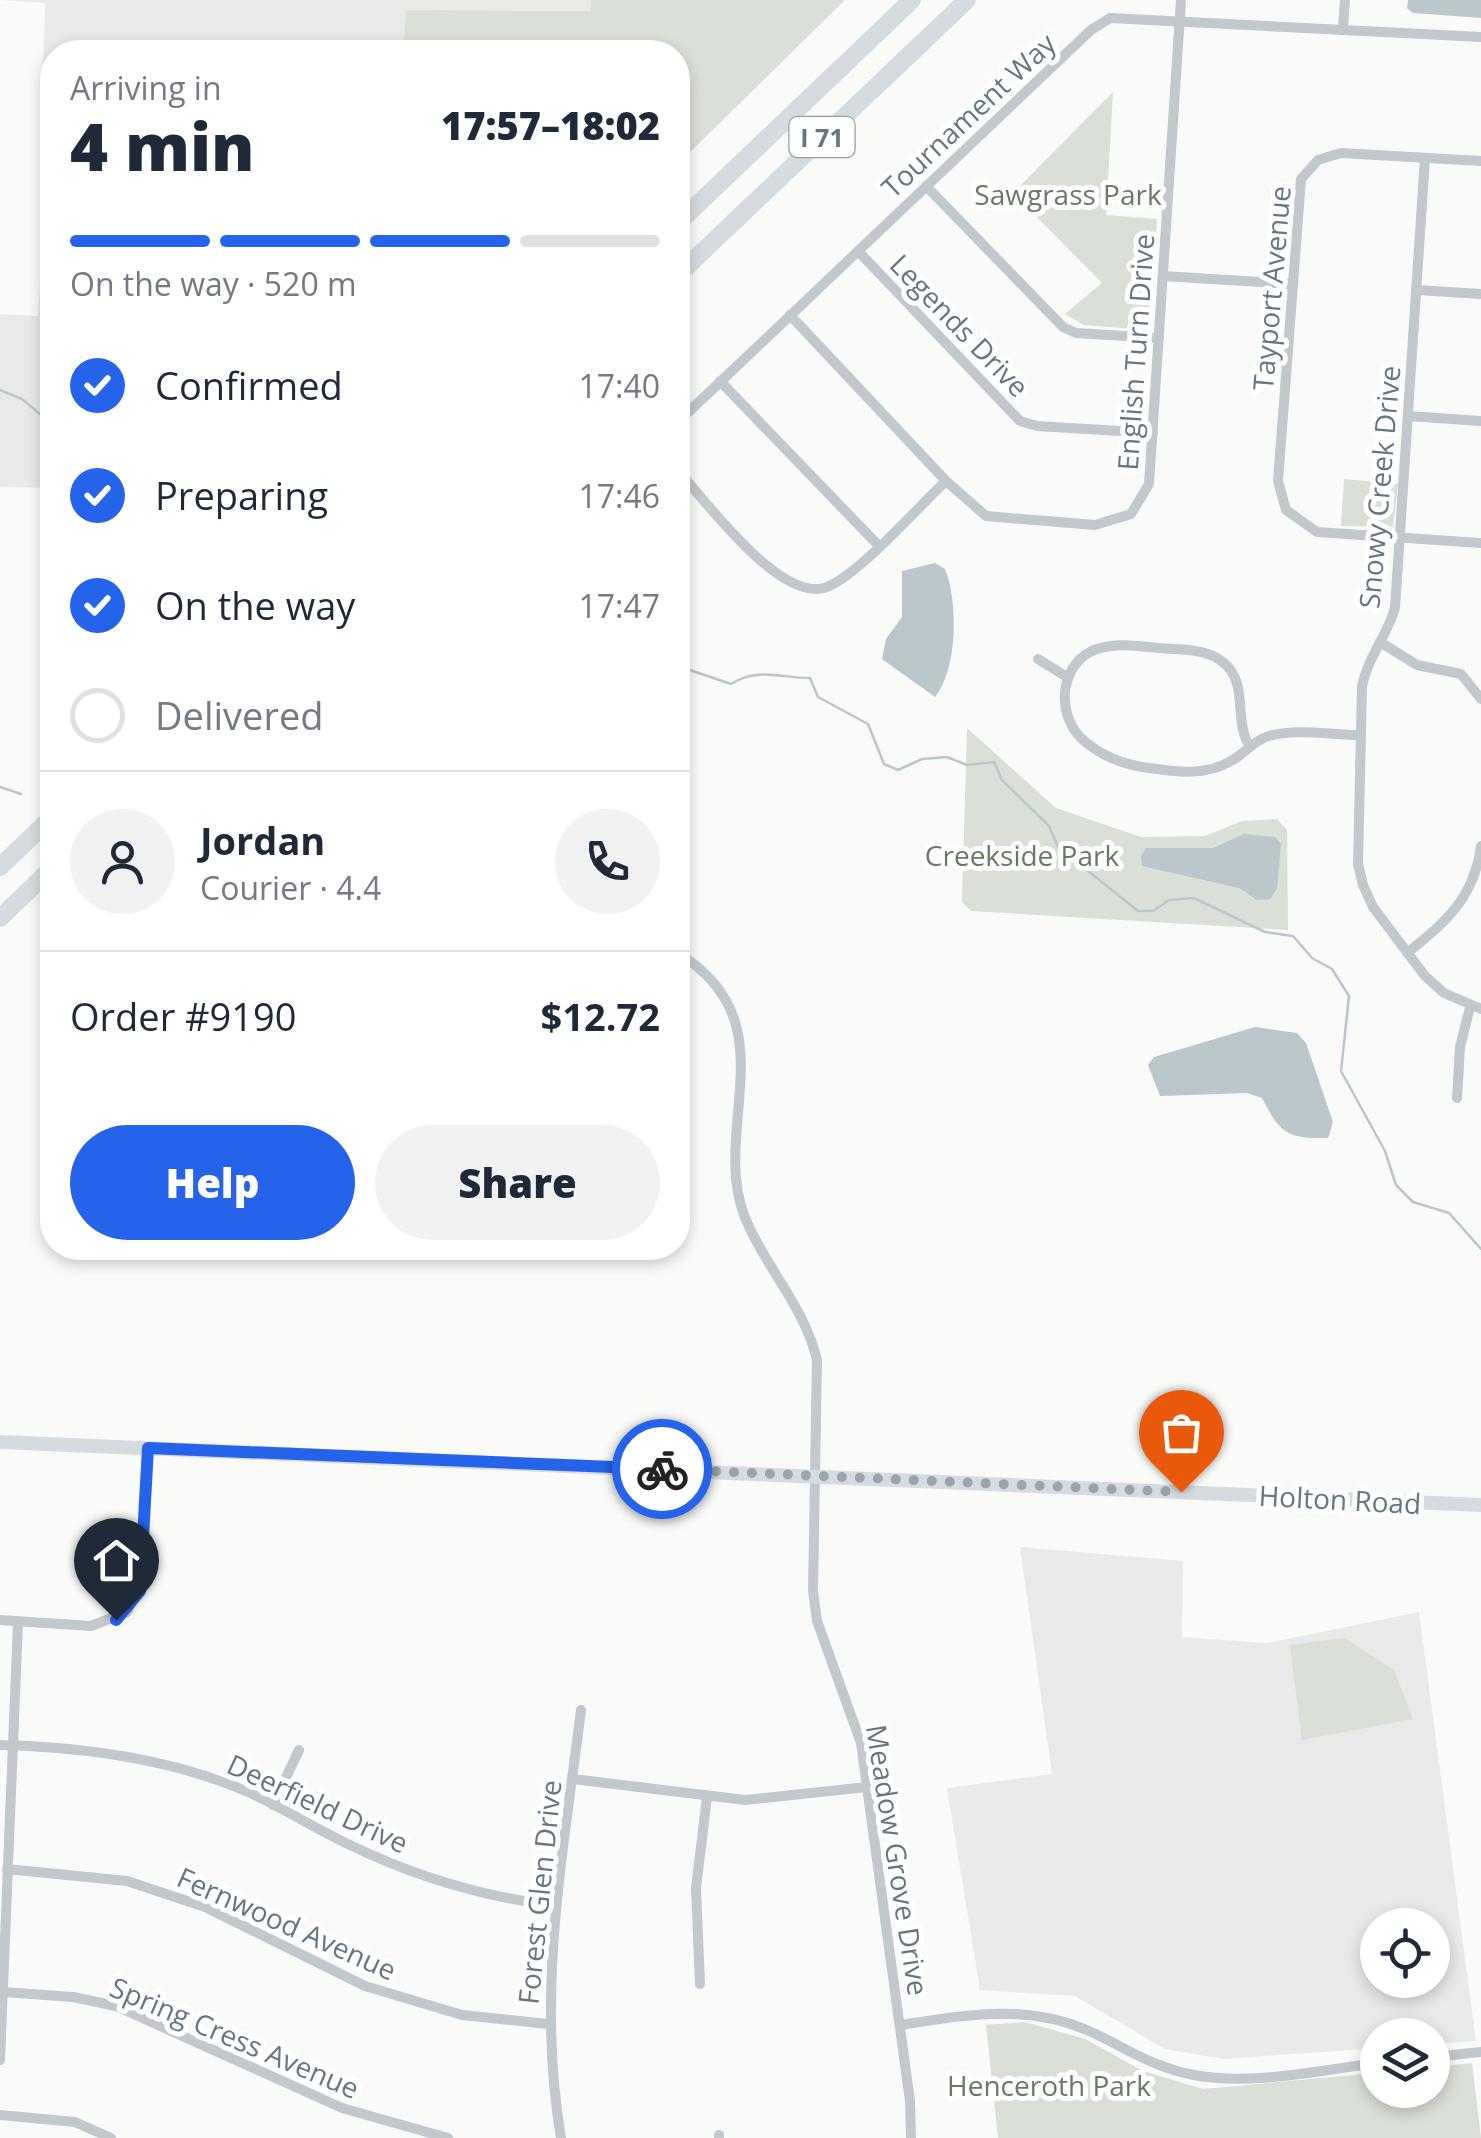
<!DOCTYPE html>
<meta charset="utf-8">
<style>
body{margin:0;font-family:"Open Sans",sans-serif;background:#f2f2f3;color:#1f2937;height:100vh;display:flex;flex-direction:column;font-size:38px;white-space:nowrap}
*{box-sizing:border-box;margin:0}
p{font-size:32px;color:#747a83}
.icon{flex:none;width:55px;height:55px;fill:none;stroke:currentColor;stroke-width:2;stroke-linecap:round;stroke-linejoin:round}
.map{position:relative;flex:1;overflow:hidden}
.details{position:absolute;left:40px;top:40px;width:650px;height:1220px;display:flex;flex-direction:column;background:#fff;border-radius:40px;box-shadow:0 5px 15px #0003}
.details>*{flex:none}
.buttons{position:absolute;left:1360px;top:1908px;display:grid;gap:20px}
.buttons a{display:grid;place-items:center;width:90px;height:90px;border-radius:50%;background:#fff;box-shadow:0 5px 15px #0003;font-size:50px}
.pin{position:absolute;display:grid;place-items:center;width:85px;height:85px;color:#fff;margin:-102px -42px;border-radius:50% 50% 50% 0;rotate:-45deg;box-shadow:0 0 10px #0007}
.pin .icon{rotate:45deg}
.courier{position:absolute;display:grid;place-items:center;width:100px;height:100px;margin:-50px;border:8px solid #2563eb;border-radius:50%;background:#fff;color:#222;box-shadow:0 2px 12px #0007}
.head em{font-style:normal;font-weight:800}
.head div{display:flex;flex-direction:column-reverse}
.head{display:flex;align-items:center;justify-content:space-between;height:170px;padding:0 30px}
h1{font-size:65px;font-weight:800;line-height:75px}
.bar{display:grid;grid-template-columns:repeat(4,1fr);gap:15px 10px;align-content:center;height:120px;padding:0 30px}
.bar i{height:12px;border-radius:8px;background:#e0e1e3}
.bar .active{background:#2563eb}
.bar p{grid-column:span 4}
.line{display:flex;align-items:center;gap:25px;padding:0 30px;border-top:2px solid #e0e1e3}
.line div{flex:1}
.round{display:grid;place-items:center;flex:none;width:105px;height:105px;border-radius:52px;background:#f2f2f3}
ol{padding:0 30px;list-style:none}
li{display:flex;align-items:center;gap:30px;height:110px}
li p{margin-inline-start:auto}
li .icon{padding:10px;border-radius:50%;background:#2563eb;color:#fff;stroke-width:4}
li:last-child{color:#747a83}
li i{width:55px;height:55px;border:5px solid #e0e1e3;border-radius:50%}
.cta{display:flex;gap:20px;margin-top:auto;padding:20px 30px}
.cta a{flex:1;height:115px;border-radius:60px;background:#2563eb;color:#fff;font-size:40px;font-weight:800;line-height:115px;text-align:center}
.cta a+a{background:#f2f2f3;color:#1f2937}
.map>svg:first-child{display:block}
.built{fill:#e8e9e9;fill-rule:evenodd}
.green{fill:#dadfd7}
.water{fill:#bbc7cb}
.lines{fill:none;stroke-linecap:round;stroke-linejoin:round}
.stream{stroke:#bbc7cb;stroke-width:2.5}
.street{stroke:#c3c8cc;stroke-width:10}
.secondary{stroke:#d6dbdf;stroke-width:14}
.highway{stroke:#d6dbdf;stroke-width:18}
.done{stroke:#99a4ac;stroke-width:10;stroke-dasharray:0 18}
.route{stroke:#2563eb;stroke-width:12}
.labels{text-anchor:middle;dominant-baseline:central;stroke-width:10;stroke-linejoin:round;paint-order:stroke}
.shield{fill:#fff;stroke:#939fa8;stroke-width:2.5}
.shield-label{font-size:25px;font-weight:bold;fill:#657683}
.street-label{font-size:28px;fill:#657683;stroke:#fff}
.park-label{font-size:28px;fill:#687a64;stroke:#fff}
</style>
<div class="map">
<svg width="1481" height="2138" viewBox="0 0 1481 2138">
<rect width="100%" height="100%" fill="#fafaf8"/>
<g class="built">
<polygon points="0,0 591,0 590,11 406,10 403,52 52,52 52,488 0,487 0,314 38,316 49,150 48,142 41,142 45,3"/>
<path d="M1020,1547L1183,1561L1182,1637L1267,1643L1419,1612L1476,2041L1433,2044L1432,2035H1378L1377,2048L1223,2059L1165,2049L1075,1996L980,1990L947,1788L1052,1774ZM1378,1925H1432V1980H1378Z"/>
</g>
<g class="green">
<polygon points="591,0 845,0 678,164 678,52 403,52 406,10 590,11"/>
<polygon points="1113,92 1106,215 1157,219 1148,330 1084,325 1065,314 1102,283 1013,193"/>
<polygon points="1344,479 1398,484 1393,527 1341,526"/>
<polygon points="967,728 1056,808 1141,837 1205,836 1242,821 1277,819 1287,830 1288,930 971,911 962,902"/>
<polygon points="1344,1638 1394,1670 1413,1719 1302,1740 1290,1645"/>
<polygon points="1025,2022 1085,2039 1143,2071 1203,2089 1377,2073 1378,2090 1432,2090 1433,2067 1472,2063 1481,2138 998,2138 986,2025"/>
</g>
<g class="water">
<polygon points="1408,0 1481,0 1481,18 1413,13 1407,8"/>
<path d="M935,563L945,569C958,601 958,669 935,697L882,659L886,639L902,617V571Z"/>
<polygon points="1244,834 1275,837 1281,844 1277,889 1270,899 1257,900 1239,888 1142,866 1141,856 1146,848 1213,848"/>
<path d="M1255,1027L1297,1033L1306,1043L1333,1122L1328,1138C1287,1139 1280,1133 1262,1098L1247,1093L1160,1096L1148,1065L1154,1057Z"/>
</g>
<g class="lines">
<g class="stream">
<polyline points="0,390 22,399 52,424"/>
<path d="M678,666L731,684C758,667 780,678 810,678L818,697L868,724L884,764L898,770L922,759L947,757L967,765L994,762L1002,780L1049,826L1058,847L1138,911H1153L1169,900L1194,898L1265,932L1293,936L1312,958L1332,969L1349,996L1341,1071L1385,1151L1396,1185L1413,1202L1449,1213L1481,1249"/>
<polyline points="0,787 21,794"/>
</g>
<g class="street">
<polyline points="1343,28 1345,0"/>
<path d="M1425,158L1395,608C1387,636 1368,657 1362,686L1358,864L1363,885L1373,907L1425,976L1444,993L1481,1009"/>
<polyline points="1481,161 1341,153 1318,160 1301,179 1278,481 1286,510 1317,532 1481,543"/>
<polyline points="926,186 1063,327 1076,333 1159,338"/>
<polyline points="858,251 1020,421 1037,426 1153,433"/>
<polyline points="1163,276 1291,284"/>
<polyline points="1417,290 1481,294"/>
<polyline points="790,315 946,481 986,516 1095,525 1131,514 1149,484 1181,0"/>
<polyline points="720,381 878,545"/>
<polyline points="1408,416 1481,421"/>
<polyline points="678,422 1091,30 1110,18 1481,37"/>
<path d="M678,471C707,502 778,600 824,588C854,580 920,505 946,481"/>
<polyline points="1380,642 1417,665 1461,674 1481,699"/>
<polyline points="1038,659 1067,677"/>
<path d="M1250,747C1234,722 1247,690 1229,668C1215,651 1193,650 1173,649C1149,648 1120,641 1097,649C1061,661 1055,711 1080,737C1098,755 1124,765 1149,768C1176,772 1206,776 1231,761C1244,754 1254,740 1269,736C1296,728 1332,735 1360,735"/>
<path d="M678,953C790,1022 711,1126 744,1215C764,1266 805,1307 817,1360L813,1591L817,1621L861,1743L910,2101L911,2138"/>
<path d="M1407,953C1447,921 1474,898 1481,846"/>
<polyline points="1457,1098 1460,1047 1470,1007"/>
<polyline points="0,1620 91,1626 127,1612 142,1578 148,1448"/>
<path d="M0,1745C84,1747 170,1758 248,1792C283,1808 316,1829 350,1845C416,1877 484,1897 556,1906"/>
<polyline points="573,1779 745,1800 867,1787"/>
<polyline points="273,1805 299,1750"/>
<polyline points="7,1869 127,1881 205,1907 365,1986 462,2015 548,2024"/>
<polyline points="700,1984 696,1888 707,1797"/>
<polyline points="3,1992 73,1997 116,2006 342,2108 448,2138"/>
<path d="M901,2025C966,2015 1026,2003 1089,2031C1125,2047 1153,2068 1194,2075C1253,2086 1319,2070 1378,2063"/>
<polyline points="1432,2057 1481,2052"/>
<polyline points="0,2060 18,1623"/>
<polyline points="0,2115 75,2122 111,2138"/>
<polyline points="719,2135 719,2138"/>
<path d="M561,2138C536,1991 563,1856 581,1710"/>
</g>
<polyline class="secondary" points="0,1442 1481,1505"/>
<g class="highway">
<polyline points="678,223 912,0"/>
<polyline points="678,275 967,0"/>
<polyline points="0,867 52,817"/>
<polyline points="0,918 52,868"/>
</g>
</g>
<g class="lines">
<polyline class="done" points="662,1469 1181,1492"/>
<polyline class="route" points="116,1620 140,1591 148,1448 662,1469"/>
</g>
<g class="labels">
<rect class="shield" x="789.5" y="117" width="65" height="40" rx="8"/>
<g class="shield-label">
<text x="822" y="137">I 71</text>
</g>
<g class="street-label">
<text transform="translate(968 115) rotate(-43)">Tournament Way</text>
<text transform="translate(1271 288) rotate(-85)">Tayport Avenue</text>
<text transform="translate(960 325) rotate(46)">Legends Drive</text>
<text transform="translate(1135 352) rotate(-86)">English Turn Drive</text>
<text transform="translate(1379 487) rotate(-85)">Snowy Creek Drive</text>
<text transform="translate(1340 1499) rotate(3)">Holton Road</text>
<text transform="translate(318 1803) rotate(25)">Deerfield Drive</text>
<text transform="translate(898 1860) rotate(81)">Meadow Grove Drive</text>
<text transform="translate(539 1892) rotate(-84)">Forest Glen Drive</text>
<text transform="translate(287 1923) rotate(24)">Fernwood Avenue</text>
<text transform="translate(235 2037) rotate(23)">Spring Cress Avenue</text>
</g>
<g class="park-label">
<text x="1068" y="194">Sawgrass Park</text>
<text x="1022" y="855">Creekside Park</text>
<text x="1049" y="2085">Henceroth Park</text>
</g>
</g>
</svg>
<div class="buttons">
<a><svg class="icon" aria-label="locate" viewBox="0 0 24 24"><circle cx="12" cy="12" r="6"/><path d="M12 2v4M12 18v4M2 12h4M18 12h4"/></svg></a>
<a><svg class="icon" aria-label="layers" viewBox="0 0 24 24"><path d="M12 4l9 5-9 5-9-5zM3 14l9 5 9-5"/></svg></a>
</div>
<div class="pin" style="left:1181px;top:1492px;background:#ea580c"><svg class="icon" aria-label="bag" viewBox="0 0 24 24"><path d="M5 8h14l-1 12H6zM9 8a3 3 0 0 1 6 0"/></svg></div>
<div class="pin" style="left:116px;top:1620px;background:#1f2937"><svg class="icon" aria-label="home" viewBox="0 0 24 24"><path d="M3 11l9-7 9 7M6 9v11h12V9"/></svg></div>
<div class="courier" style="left:662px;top:1469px"><svg class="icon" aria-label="bike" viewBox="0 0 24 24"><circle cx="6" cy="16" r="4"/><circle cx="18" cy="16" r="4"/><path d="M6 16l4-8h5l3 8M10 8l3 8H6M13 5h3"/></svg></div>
<section class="details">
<div class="head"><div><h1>4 min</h1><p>Arriving in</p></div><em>17:57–18:02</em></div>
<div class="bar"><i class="active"></i><i class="active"></i><i class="active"></i><i></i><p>On the way · 520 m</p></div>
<ol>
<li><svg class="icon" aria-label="check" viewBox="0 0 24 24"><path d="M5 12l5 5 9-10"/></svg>Confirmed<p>17:40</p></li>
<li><svg class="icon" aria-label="check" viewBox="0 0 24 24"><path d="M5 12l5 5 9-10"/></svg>Preparing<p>17:46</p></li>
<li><svg class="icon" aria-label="check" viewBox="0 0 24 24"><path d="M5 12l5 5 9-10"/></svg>On the way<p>17:47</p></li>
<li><i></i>Delivered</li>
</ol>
<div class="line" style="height:180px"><a class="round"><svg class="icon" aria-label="person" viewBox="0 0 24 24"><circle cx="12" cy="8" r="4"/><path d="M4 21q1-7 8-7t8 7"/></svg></a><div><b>Jordan</b><p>Courier · 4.4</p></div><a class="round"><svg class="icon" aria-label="phone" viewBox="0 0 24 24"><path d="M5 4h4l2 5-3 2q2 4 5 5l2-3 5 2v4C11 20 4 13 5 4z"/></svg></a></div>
<div class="line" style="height:130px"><div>Order #9190</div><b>$12.72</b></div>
<div class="cta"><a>Help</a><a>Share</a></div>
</section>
</div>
